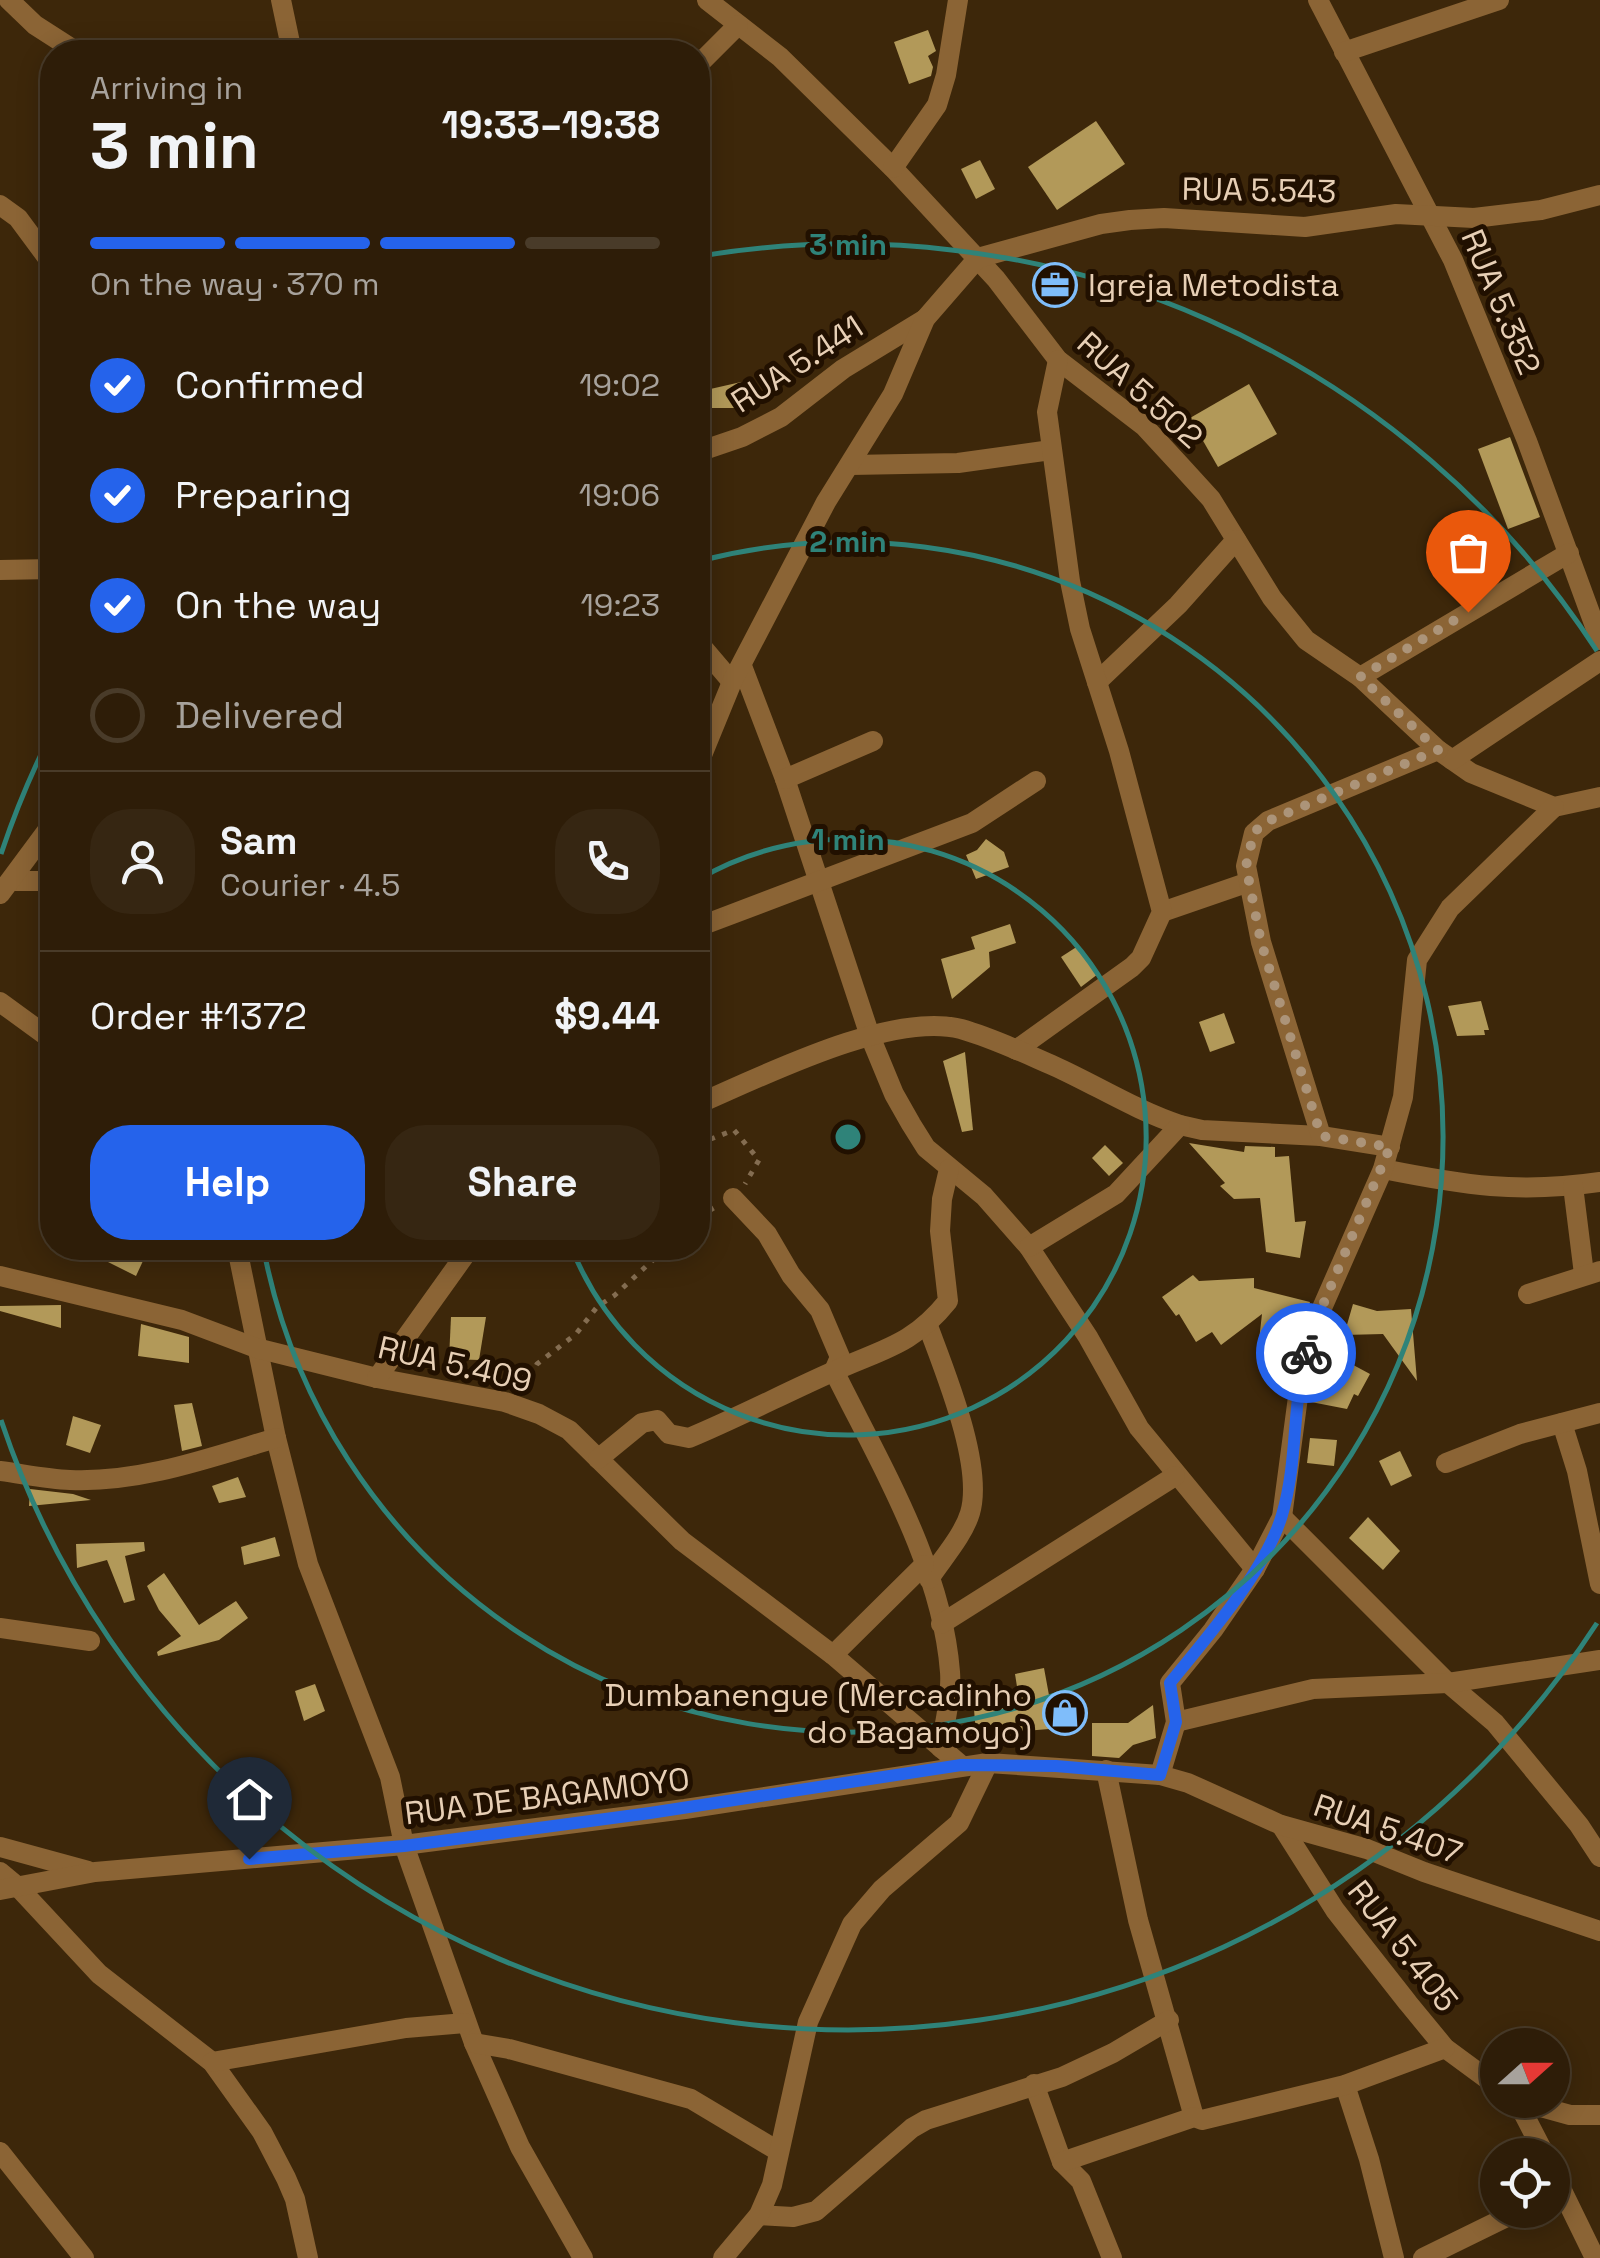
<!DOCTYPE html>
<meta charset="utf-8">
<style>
body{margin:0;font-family:"Space Grotesk",sans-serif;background:#362612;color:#f1f3f6;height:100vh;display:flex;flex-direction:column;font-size:38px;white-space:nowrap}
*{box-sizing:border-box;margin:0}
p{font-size:32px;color:#a7a29c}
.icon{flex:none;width:55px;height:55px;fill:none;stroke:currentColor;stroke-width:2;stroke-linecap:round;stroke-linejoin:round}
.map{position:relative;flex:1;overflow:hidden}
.details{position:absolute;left:40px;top:40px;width:670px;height:1220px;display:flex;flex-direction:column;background:#2e1d08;border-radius:40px;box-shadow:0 5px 25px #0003,0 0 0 2px #493b29}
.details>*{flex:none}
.needle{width:65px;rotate:69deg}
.fabs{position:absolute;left:1480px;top:2028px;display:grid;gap:20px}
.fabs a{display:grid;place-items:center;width:90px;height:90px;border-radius:50%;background:#2e1d08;box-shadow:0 5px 25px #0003,0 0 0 2px #493b29;font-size:50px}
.pin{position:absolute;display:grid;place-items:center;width:85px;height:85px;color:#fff;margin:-102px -42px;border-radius:50% 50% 50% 0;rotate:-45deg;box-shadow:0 0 10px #0007}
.pin .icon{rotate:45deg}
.courier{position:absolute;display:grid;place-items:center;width:100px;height:100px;margin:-50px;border:8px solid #2563eb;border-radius:50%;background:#fff;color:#222;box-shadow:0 2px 12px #0007}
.headline em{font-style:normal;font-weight:600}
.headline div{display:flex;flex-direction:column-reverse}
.headline{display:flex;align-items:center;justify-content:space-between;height:170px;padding:0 50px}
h1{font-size:65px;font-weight:600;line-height:75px}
.bar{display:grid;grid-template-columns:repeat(4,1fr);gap:15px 10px;align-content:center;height:120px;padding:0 50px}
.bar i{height:12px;border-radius:8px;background:#493b29}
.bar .selected{background:#2563eb}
.bar p{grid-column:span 4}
.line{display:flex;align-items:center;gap:25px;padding:0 50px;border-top:2px solid #493b29}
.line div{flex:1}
.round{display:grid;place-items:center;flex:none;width:105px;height:105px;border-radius:40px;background:#362612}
ol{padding:0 50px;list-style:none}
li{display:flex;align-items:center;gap:30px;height:110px}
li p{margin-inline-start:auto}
li .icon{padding:10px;border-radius:50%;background:#2563eb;color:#fff;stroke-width:4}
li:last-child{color:#a7a29c}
li i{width:55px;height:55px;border:5px solid #493b29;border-radius:50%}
.button{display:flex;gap:20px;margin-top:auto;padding:20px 50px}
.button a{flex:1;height:115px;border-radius:40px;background:#2563eb;color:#fff;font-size:40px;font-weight:600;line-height:115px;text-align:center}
.button a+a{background:#362612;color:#f1f3f6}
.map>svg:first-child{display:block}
.building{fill:#b29959}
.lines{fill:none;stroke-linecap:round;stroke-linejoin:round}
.path{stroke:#846d51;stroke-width:5;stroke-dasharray:5 8;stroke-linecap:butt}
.street{stroke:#8b6435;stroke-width:20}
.done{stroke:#ac9479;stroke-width:10;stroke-dasharray:0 18}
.route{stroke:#2563eb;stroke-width:12}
.ring{fill:none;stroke:#2f8379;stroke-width:5}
.labels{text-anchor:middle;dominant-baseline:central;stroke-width:10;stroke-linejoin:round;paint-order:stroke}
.street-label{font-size:32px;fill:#e7cfb5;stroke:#211000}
.poi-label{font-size:32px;fill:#e7cfb5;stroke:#211000;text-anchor:start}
.centre{fill:#2f8379;stroke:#211000;stroke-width:5}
.ring-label{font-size:30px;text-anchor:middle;font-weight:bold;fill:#2f8379;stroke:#211000;stroke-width:10;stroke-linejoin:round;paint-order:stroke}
</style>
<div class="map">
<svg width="1600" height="2258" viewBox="0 0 1600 2258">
<rect width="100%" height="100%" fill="#3d270a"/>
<g class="building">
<polygon points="928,30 936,51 928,56 933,67 931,76 909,84 894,42"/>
<polygon points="1096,121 1125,164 1057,210 1028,167"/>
<polygon points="980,160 995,189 976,199 961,169"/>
<polygon points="741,382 748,408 712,408 706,390"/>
<polygon points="1249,384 1277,434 1218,467 1190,418"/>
<polygon points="1510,437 1540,517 1508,529 1478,449"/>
<polygon points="986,839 1004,852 1009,867 976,879 966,855 977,850"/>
<polygon points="1010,924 1016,943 989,952 990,967 952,999 941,959 975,949 971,937"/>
<polygon points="1078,946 1098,974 1081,987 1061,957"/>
<polygon points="1481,1001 1489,1030 1484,1030 1485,1035 1457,1036 1448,1006"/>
<polygon points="1224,1013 1235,1043 1210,1052 1199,1022"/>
<polygon points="965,1052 973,1130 962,1132 943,1061"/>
<polygon points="1189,1143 1244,1152 1245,1146 1275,1147 1275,1157 1289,1156 1295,1222 1306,1221 1300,1258 1266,1252 1260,1198 1234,1199 1220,1186 1225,1183"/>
<polygon points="1105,1145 1123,1163 1109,1176 1092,1158"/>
<polygon points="112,1248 149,1248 136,1276 108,1262"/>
<polygon points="1193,1275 1199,1281 1254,1278 1254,1288 1310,1302 1289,1362 1257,1358 1262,1314 1221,1345 1212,1332 1196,1342 1179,1314 1176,1316 1162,1297"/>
<polygon points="1353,1304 1377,1311 1411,1309 1417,1381 1383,1334 1344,1335"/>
<polygon points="61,1305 61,1328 0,1311 0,1306"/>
<polygon points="451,1317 486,1317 479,1360 449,1359"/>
<polygon points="141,1324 189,1337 189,1363 138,1356"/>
<polygon points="1344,1360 1370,1374 1358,1396 1354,1394 1347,1409 1311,1402"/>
<polygon points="192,1403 202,1446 182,1451 174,1405"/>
<polygon points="73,1416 101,1425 90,1453 66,1445"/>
<polygon points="1310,1438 1337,1440 1334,1466 1307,1463"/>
<polygon points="1400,1451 1412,1476 1391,1486 1379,1461"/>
<polygon points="238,1477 246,1497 219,1503 212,1486"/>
<polygon points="30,1489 73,1494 91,1500 29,1506"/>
<polygon points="1368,1517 1400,1551 1383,1570 1349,1538"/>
<polygon points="275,1537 280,1556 244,1565 241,1547"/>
<polygon points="144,1542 145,1551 125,1556 135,1600 124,1603 107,1560 77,1568 76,1544"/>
<polygon points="164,1573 199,1625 236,1601 248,1618 219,1640 158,1656 157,1652 181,1636 159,1610 147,1586"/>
<polygon points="1044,1668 1053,1717 1049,1729 976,1735 973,1696 1018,1693 1015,1674"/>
<polygon points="315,1684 325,1711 304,1721 295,1691"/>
<polygon points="1153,1705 1156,1738 1133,1745 1119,1758 1092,1756 1092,1723 1128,1723"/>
</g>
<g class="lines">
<g class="path">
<polyline points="698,1144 734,1130 759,1160 745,1184"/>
<polyline points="698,1217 717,1206"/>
<polyline points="524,1388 537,1364 576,1334 597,1307 615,1295 666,1248"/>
</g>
<g class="street">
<polyline points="9,0 35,25 77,52"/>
<polyline points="281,0 292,52"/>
<polyline points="707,0 780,57 893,168 996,279 1058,360 1144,426 1180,465 1211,499 1272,598 1306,640 1360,677 1438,750 1471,773 1554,807 1600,797"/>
<polyline points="1318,0 1453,260 1527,441 1600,640"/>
<polyline points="1344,52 1499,0"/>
<polyline points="698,65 738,25"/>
<polyline points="893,168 937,105 946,75 958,0"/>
<polyline points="0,205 18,218 52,264"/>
<polyline points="698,452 742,437 781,417 843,369 925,319"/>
<polyline points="851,465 958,463 1051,450"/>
<polyline points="0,570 52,569"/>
<polyline points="698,642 732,682"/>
<polyline points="742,666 785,779 870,1036 894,1094 911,1124 926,1148 984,1196 1029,1247 1088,1337 1139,1428 1255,1569"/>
<polyline points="1360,677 1569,553"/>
<polyline points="1097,682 1178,605 1236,540"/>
<polyline points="1452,760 1600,661"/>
<polyline points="698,765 732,682 826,502 893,394 925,319 978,258 1101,224 1130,220 1164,218 1305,227 1396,214 1474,218 1541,210 1600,195"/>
<polyline points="785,779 873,741"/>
<polyline points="12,881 52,881"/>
<polyline points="0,894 52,824"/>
<polyline points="1162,912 1249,882"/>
<polyline points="698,927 972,823 1036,781"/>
<polyline points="0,1002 52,1040"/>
<polyline points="1016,1050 1132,967 1141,958 1162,912 1119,751 1080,629 1070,581 1047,412 1058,360"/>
<path d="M698,1104C763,1076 891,1011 961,1029C993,1038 1024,1053 1054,1066C1096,1085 1137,1111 1180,1125L1202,1130L1321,1136L1390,1147"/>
<polyline points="1321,1136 1261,942 1246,866 1254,833 1268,821 1438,750"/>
<path d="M1383,1169C1463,1185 1518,1194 1600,1182"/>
<polyline points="1573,1186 1584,1274"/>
<path d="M733,1198L767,1234L791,1275L820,1310L840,1357L834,1371C880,1464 942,1566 950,1672C952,1696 944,1724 941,1748"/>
<polyline points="1029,1247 1116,1194 1180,1125"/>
<polyline points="237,1248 276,1438 308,1564 390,1777 404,1845 474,2043 520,2147 583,2258"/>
<polyline points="0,1276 182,1320 256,1348 377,1378 505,1402 539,1414 569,1430 682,1541 833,1655 961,1765"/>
<polyline points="1528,1294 1600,1271"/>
<path d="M928,1326C945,1372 984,1466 970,1513C963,1536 942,1559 929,1579"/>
<polyline points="377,1378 470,1248"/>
<polyline points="1562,1423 1577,1471 1600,1584"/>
<path d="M598,1459L642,1423L657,1420L669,1434L689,1438C737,1418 783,1394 830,1373C881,1349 911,1347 948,1301L940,1231L942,1199L949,1169"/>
<polyline points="1446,1463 1520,1434 1600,1413"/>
<path d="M0,1471C23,1474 47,1479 70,1480C140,1483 209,1458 276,1438"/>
<polyline points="1282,1517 1448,1683 1495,1723 1579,1825 1600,1857"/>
<polyline points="941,1624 1175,1476"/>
<polyline points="0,1628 90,1641"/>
<polyline points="833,1655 924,1565"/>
<polyline points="1176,1722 1313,1689 1448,1683 1600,1660"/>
<polyline points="1106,1770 1138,1920 1194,2117"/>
<polyline points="1160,1775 1176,1722 1170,1683 1213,1630 1255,1569 1282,1517 1302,1367 1311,1333 1383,1169 1403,1097 1417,960 1450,908 1554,807"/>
<polyline points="1281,1825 1335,1910 1408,2003 1445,2048 1498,2087"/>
<polyline points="0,1847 88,1871"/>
<polyline points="0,1872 18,1887 99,1974 212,2062 262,2132 286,2178 295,2199 308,2258"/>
<polyline points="0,1890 95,1872 404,1845 685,1809 988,1763 1160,1775 1188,1783 1281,1825 1367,1849 1424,1872 1600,1931"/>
<polyline points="474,2043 509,2049 691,2099 778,2151"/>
<polyline points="212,2062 406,2028 465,2023"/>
<polyline points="1034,2084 1062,2162 1081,2181 1112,2258"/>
<polyline points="1345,2085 1369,2159 1394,2258"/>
<polyline points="1515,2100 1570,2115 1600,2115"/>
<polyline points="1517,2101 1545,2155"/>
<polyline points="0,2152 84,2258"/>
<polyline points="1062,2162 1194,2117 1202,2120 1345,2085 1445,2048"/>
<polyline points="1552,2170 1595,2258"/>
<polyline points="759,2215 793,2217 816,2211 912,2128 926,2120 1062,2077 1113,2053 1169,2020"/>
<polyline points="723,2258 759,2215 772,2185 808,2022 852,1924 882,1889 959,1823 988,1763"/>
<polyline points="1423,2258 1521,2210"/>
</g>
</g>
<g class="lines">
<polyline class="done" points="1306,1353 1311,1333 1390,1147 1321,1136 1261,942 1246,866 1254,832 1268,821 1438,750 1360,677 1468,612"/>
<path class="route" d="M249,1859L404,1846L650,1813L961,1765L1056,1766L1160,1775L1176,1722L1170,1683C1207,1637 1265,1572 1282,1515C1298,1462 1292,1405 1306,1353"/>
</g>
<g class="ring">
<path d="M699 879A298 298 0 1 1 572 1249"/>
<path d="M699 561A595 595 0 1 1 264 1251"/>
<path d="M1597 1623A893 893 0 0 1 1 1420M1 854A893 893 0 0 1 52 732M701 256A893 893 0 0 1 1597 651"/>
</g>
<defs>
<g id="office-ring" transform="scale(2.25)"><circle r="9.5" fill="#211000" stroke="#7fbdfa" stroke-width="1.5"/><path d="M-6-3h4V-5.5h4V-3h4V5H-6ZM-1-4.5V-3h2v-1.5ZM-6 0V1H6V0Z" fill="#7fbdfa"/></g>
<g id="shop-ring" transform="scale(2.25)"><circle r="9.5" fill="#211000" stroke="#7fbdfa" stroke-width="1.5"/><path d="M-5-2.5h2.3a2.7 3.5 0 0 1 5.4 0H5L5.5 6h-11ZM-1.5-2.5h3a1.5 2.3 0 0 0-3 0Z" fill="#7fbdfa"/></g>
</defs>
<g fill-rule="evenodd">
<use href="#office-ring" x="1055" y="285"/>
<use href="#shop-ring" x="1065" y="1713"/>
</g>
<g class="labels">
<g class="street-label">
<text transform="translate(1259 190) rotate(1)">RUA 5.543</text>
<text transform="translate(1501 302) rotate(67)">RUA 5.352</text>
<text transform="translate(797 364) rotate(-33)">RUA 5.441</text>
<text transform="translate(1140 390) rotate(42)">RUA 5.502</text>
<text transform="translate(455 1364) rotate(13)">RUA 5.409</text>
<text transform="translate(547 1796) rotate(-7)">RUA DE BAGAMOYO</text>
<text transform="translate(1388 1829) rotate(19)">RUA 5.407</text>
<text transform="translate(1403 1946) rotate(52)">RUA 5.405</text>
</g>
<g class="poi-label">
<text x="1088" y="285">Igreja Metodista</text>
<text x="1032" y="1695" text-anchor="end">Dumbanengue (Mercadinho<tspan x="1032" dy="37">do Bagamoyo)</tspan></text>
</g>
</g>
<circle cx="848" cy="1137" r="15" class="centre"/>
<g class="ring-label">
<text x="848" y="255">3 min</text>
<text x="848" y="552">2 min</text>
<text x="848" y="850">1 min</text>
</g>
</svg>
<div class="fabs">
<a><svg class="needle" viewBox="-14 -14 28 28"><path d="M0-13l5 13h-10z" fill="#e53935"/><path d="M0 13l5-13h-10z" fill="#a7a29c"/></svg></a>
<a><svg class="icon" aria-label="locate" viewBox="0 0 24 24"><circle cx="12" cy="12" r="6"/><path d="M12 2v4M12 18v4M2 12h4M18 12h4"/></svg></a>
</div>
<div class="pin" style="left:1468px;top:612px;background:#ea580c"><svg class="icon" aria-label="bag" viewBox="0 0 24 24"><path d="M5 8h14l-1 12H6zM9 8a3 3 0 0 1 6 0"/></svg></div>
<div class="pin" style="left:249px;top:1859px;background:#1f2937"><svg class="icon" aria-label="home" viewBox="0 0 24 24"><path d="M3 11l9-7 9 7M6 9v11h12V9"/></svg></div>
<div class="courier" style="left:1306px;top:1353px"><svg class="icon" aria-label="bike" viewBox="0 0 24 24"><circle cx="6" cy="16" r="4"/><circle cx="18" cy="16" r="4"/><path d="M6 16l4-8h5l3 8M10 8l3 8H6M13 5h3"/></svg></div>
<section class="details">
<div class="headline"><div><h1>3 min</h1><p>Arriving in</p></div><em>19:33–19:38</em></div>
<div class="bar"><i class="selected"></i><i class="selected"></i><i class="selected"></i><i></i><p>On the way · 370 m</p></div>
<ol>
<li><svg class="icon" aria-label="check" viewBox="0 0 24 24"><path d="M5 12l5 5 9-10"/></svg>Confirmed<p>19:02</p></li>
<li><svg class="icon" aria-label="check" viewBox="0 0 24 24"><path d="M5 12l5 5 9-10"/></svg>Preparing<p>19:06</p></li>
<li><svg class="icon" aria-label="check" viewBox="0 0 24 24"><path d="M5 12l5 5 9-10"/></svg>On the way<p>19:23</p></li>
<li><i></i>Delivered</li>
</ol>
<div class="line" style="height:180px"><a class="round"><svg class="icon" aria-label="person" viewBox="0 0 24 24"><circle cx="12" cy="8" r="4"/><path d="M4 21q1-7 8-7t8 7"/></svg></a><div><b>Sam</b><p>Courier · 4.5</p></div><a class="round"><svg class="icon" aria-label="phone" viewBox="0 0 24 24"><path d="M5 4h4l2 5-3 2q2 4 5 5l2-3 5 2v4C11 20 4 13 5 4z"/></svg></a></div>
<div class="line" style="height:130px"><div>Order #1372</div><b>$9.44</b></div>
<div class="button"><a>Help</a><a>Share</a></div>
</section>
</div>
